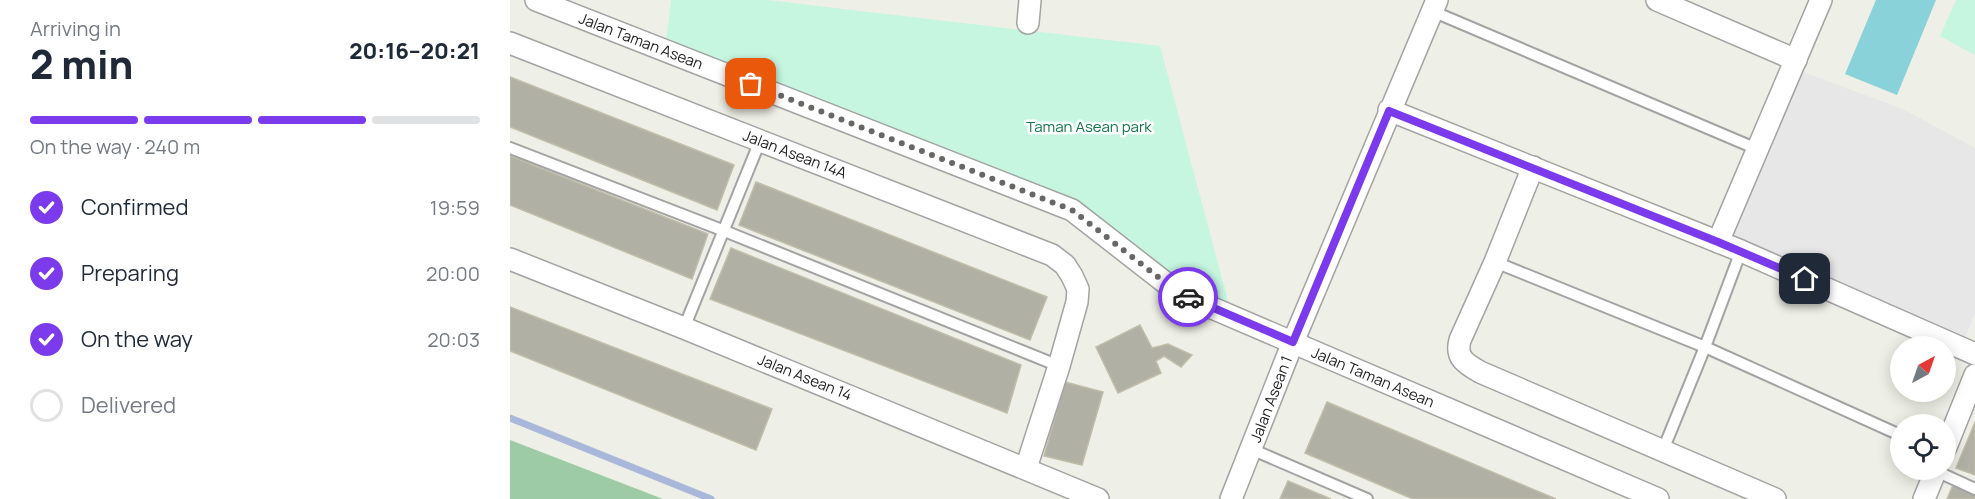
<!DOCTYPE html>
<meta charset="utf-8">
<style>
body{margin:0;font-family:Manrope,sans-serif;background:#f6f6f7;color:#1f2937;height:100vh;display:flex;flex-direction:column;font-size:22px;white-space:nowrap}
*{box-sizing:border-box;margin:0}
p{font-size:20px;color:#747a83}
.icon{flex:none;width:33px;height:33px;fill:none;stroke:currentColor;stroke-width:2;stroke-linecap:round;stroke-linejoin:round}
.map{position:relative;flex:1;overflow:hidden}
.panel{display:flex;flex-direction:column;background:#fff;width:510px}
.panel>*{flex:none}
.needle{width:39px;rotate:40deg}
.controls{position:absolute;left:1380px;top:336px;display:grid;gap:12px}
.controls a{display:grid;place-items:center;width:66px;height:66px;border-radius:50%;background:#fff;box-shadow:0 3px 15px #0003;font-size:30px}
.pin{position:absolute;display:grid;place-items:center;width:51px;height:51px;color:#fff;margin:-26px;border-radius:12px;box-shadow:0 3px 9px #0006}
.courier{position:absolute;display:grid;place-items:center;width:60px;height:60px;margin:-30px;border:4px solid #7c3aed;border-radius:50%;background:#fff;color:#222;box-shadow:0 2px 8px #0007}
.headline em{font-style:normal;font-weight:800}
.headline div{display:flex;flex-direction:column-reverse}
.headline{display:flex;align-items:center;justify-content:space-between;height:102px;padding:0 30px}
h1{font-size:39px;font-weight:800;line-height:45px}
.bar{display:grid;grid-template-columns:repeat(4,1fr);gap:9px 6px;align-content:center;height:72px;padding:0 30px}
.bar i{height:8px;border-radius:4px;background:#e0e1e3}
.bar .selected{background:#7c3aed}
.bar p{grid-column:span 4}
ol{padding:0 30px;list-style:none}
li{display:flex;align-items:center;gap:18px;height:66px}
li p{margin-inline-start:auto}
li .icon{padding:6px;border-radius:50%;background:#7c3aed;color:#fff;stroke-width:4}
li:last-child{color:#747a83}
li i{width:33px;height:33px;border:3px solid #e0e1e3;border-radius:50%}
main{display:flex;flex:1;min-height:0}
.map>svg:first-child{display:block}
.forest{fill:#9dcba5}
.park{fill:#c6f6e0}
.pitch{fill:#89d2d9}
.parking{fill:#e7e7e7}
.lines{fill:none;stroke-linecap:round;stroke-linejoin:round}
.stream{stroke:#a9b8da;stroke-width:7}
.building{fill:#b1b0a5;stroke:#c0bea9;stroke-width:1.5}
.service-casing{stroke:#a3a3a3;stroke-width:14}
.minor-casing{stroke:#a3a3a3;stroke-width:24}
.service{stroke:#fff;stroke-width:10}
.minor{stroke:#fff;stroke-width:21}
.done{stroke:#676865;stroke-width:6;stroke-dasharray:0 10.8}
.route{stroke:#7c3aed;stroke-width:8}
.labels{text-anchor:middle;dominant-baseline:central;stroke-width:5;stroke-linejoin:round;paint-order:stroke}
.street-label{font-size:15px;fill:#1f1f1f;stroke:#fff}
.park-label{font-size:15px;fill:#13774a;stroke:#fff}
</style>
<main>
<section class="panel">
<div class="headline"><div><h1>2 min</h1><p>Arriving in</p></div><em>20:16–20:21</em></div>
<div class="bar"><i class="selected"></i><i class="selected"></i><i class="selected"></i><i></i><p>On the way · 240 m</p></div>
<ol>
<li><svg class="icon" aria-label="check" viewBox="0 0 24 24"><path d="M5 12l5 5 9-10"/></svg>Confirmed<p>19:59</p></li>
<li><svg class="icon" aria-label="check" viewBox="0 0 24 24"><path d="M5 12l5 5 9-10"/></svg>Preparing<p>20:00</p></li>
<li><svg class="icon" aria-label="check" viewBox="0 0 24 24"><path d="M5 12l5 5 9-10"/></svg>On the way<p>20:03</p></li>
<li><i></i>Delivered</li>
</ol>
</section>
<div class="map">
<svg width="1465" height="499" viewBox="0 0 1465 499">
<rect width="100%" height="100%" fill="#eeefe6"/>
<polygon class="forest" points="0,440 153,499 0,499"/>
<g class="park">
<polygon points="161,0 257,0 650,46 722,316 573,217 155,50"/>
<polygon points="1446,0 1465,0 1465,55 1430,36"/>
</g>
<polygon class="pitch" points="1366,0 1426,0 1387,95 1335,74"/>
<polygon class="parking" points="1290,71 1393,109 1465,148 1465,313 1454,341 1212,245"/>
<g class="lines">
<polyline class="stream" points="0,418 201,499"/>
</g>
<g class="building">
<polygon points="0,77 224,165 207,210 0,127"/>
<polygon points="0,156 198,234 182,279 0,205"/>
<polygon points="246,182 537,297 520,340 229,225"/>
<polygon points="221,248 511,365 497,413 200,299"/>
<polygon points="0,307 262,409 246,450 0,351"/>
<polygon points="630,325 642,348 658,344 682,355 671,367 654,356 646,361 651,373 608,393 586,347"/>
<polygon points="555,382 593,392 572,465 534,456"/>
<polygon points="817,402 1046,499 903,499 795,453"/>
<polygon points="1465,422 1465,475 1446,468"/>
<polygon points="778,481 821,499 770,499"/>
<polygon points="1443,485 1465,493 1465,499 1437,499"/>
</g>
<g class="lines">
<g class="service-casing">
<g id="service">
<polyline points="922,11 1247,149"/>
<polyline points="0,148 212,230 549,366"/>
<polyline points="985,262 1195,347 1390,435"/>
<polyline points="174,328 250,141"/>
<polyline points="741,449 857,499"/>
<polyline points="1153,450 1195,347 1231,251"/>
<polyline points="1426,471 1465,489"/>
</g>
</g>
<g class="minor-casing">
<g id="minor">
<polyline points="26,0 562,210 666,291 679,298 1148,499"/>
<polyline points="1147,0 1286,60"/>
<polyline points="518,23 520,0"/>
<polyline points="0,43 542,255 555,265 562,276 568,289 567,302 549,366 516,468"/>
<polyline points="879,110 1231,251 1465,354"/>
<path d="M1023,167L985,262L950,340C945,358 956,364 970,372L1265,499"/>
<polyline points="1208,242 1311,0"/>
<polyline points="0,259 174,328 588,499"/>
<polyline points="1436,447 1465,375"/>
<polyline points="721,499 783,342 927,0"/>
<polyline points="1414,499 1426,470"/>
</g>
</g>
<use href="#service" class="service"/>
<use href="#minor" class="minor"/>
</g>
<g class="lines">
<polyline class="done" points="241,84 562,210 666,291 678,297"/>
<polyline class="route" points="678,297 783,342 879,111 1208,242 1295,279"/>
</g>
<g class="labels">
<g class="street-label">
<text transform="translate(131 41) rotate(21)">Jalan Taman Asean</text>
<text transform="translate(285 154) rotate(21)">Jalan Asean 14A</text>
<text transform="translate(295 377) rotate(22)">Jalan Asean 14</text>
<text transform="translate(863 377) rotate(23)">Jalan Taman Asean</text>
<text transform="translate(761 399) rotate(-69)">Jalan Asean 1</text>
</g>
<g class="park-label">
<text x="579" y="126">Taman Asean park</text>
</g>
</g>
</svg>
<div class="controls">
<a><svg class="needle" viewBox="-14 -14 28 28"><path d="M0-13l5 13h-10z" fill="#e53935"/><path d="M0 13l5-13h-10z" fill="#747a83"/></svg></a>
<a><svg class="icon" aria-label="locate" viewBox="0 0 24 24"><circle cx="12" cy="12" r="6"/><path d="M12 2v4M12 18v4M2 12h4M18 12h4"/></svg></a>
</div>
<div class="pin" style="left:241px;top:84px;background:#ea580c"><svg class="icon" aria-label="bag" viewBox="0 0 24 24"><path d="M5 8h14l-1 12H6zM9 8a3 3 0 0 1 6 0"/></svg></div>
<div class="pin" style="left:1295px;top:279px;background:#1f2937"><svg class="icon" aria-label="home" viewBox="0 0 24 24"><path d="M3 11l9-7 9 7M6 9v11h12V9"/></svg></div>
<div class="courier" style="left:678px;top:297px"><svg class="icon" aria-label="car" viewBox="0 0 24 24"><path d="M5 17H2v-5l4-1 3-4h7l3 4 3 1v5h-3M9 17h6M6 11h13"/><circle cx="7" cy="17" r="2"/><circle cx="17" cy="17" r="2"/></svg></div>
</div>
</main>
